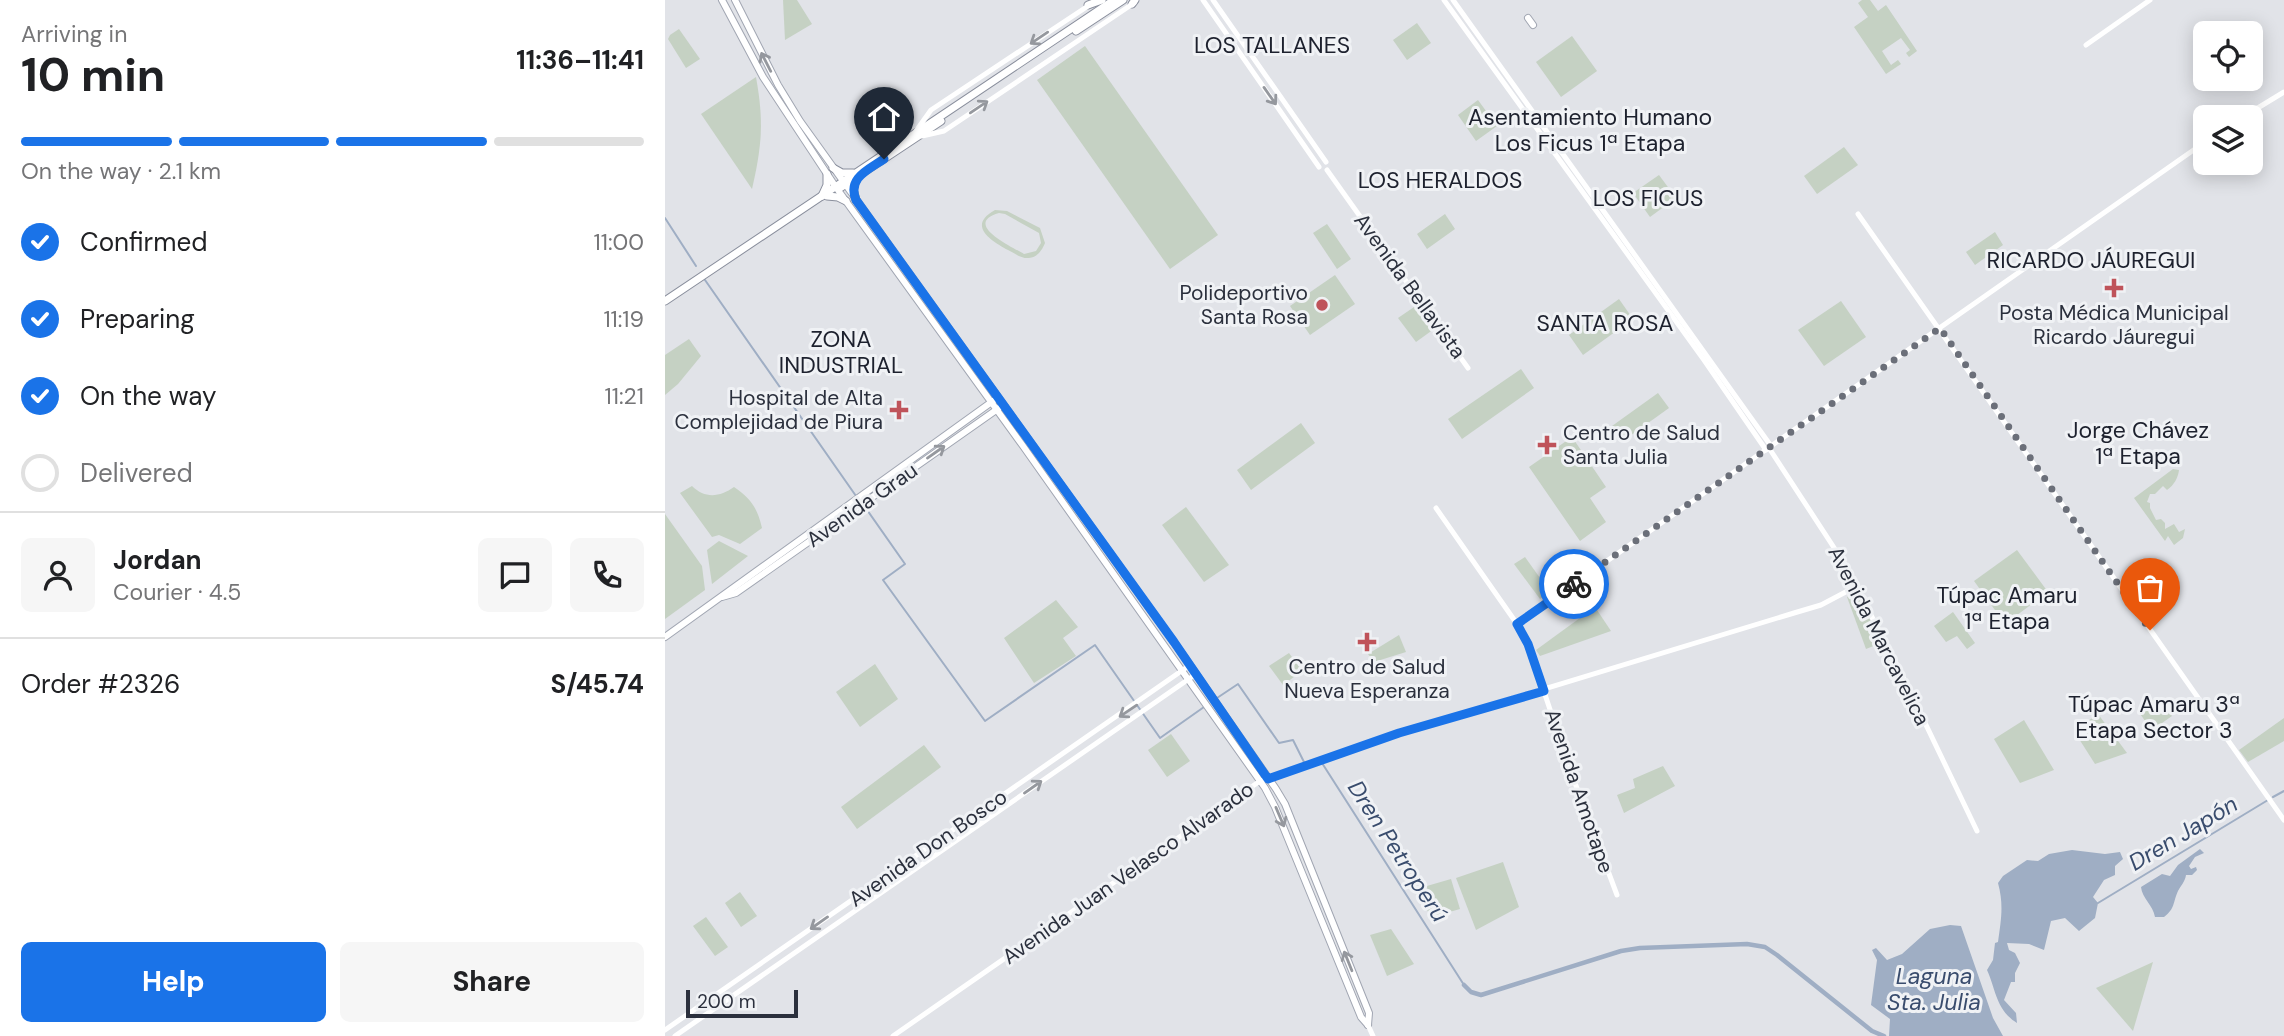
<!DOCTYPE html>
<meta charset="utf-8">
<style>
body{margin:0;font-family:"DM Sans",sans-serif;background:#f6f6f6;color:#202124;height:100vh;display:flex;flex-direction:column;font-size:26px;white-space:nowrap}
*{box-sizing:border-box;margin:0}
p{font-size:23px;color:#757577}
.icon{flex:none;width:38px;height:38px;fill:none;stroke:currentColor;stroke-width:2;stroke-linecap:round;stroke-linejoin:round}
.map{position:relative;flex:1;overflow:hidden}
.side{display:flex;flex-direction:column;background:#fff;width:665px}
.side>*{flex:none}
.buttons{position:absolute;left:1528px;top:21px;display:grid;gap:14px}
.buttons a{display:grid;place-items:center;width:70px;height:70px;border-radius:10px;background:#fff;box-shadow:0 4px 18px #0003;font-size:35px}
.scale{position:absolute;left:21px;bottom:18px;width:112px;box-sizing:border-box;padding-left:7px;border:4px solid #2b303d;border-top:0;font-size:19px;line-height:24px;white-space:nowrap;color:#2b303d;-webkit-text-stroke:5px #f0f2f5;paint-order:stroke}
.pin{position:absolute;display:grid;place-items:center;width:60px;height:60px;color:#fff;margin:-72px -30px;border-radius:50% 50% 50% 0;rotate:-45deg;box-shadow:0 0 7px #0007}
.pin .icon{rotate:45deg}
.courier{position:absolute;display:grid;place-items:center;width:70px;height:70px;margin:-35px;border:5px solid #1a73e8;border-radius:50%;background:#fff;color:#222;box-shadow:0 2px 9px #0007}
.overview em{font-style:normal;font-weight:700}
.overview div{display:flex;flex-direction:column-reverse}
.overview{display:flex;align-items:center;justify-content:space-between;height:119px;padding:0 21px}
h1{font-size:46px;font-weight:700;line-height:52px}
.bar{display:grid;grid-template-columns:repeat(4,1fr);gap:10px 7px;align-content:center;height:84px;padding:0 21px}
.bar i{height:9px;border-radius:5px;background:#e0e0e0}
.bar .selected{background:#1a73e8}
.bar p{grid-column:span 4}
.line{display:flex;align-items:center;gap:18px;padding:0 21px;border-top:2px solid #e0e0e0}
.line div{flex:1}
.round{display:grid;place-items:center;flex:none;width:74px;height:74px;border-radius:10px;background:#f6f6f6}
ol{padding:0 21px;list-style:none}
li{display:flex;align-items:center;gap:21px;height:77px}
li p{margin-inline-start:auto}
li .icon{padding:7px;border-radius:50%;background:#1a73e8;color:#fff;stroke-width:4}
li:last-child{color:#757577}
li i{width:38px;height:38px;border:4px solid #e0e0e0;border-radius:50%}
.primary-button{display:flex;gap:14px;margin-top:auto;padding:14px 21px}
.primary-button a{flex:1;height:80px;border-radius:10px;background:#1a73e8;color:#fff;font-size:28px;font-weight:700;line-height:80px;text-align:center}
.primary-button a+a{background:#f6f6f6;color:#202124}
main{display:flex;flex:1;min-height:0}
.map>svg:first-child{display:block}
.green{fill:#c5d1c3;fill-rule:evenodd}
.water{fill:#9faec4}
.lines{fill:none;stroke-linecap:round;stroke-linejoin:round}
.stream{stroke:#9faec4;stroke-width:2}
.canal{stroke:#9faec4;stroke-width:4.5}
.primary-casing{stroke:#a1a6b2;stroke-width:8}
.highway-casing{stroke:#8a8f9d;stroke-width:9}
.secondary{stroke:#fff;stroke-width:5}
.primary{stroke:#fff;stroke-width:6}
.highway{stroke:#fff;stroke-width:7}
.oneway{stroke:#95989e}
.done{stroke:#6b6f79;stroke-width:7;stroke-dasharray:0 12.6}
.route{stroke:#1a73e8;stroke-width:9}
.poi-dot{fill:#bf535a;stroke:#f0f2f5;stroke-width:2.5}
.labels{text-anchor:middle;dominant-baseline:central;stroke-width:6;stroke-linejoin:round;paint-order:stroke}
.street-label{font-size:21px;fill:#2b303d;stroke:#f0f2f5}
.poi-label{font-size:21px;fill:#2b303d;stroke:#f0f2f5;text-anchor:end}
.neighbourhood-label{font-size:23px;fill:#1d212e;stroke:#f0f2f5}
.water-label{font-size:23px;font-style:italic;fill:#394c6d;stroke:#f0f2f5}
</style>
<main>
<section class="side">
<div class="overview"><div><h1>10 min</h1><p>Arriving in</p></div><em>11:36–11:41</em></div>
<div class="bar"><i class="selected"></i><i class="selected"></i><i class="selected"></i><i></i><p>On the way · 2.1 km</p></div>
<ol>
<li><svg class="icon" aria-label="check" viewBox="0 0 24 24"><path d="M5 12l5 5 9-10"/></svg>Confirmed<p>11:00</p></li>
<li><svg class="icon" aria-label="check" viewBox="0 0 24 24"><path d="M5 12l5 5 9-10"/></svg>Preparing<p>11:19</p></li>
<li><svg class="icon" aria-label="check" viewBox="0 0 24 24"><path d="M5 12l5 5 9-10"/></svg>On the way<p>11:21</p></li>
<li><i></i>Delivered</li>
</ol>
<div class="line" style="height:126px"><a class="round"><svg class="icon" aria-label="person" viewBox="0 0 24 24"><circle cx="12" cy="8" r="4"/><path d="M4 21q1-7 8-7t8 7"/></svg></a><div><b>Jordan</b><p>Courier · 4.5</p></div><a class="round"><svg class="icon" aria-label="chat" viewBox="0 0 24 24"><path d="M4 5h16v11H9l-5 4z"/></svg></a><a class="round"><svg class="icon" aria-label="phone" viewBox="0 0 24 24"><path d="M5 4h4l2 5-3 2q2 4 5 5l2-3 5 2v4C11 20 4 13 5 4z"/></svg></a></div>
<div class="line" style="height:91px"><div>Order #2326</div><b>S/45.74</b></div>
<div class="primary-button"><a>Help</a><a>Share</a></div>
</section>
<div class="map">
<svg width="1619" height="1036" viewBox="0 0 1619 1036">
<rect width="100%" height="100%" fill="#e1e3e8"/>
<g class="green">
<polygon points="118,0 132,0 147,24 120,40"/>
<polygon points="1197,0 1205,0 1213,11 1221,5 1252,51 1244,57 1241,53 1245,50 1236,38 1217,51 1226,65 1233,60 1236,64 1221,74 1189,27 1203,17 1193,3"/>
<polygon points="752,23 766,43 742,60 728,40"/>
<polygon points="14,29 35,59 21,68 3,39 5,35"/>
<polygon points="907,36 932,71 896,97 871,62"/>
<polygon points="420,46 553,235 505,269 372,80"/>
<path d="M91,77C99,122 97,145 87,189L36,114Z"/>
<polygon points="813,100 832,126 811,141 793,115"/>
<polygon points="1179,147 1193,165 1152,194 1139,176"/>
<polygon points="994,175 1011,198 985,217 968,193"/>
<path d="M330,210L342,211L375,228L380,243C377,250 373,257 364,258C357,259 349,253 343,250C327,241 301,226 330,210ZM334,213L340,214L374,233L376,243L371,251L359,254C349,248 296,224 334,213Z"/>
<polygon points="780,214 790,229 762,249 752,234"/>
<polygon points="662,224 686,259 672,269 648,233"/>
<polygon points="1330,232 1338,245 1310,265 1301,252"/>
<polygon points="670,275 690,304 645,335 625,306"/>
<polygon points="954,299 968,319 918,355 904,335"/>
<polygon points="1176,301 1201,337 1159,366 1133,330"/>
<polygon points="752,305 769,329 751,342 733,318"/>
<polygon points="24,339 36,356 13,384 0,395 0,355"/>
<polygon points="856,369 869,388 797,439 783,419"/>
<polygon points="993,393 1004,408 958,441 947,426"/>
<polygon points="636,423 650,443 586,490 572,470"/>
<polygon points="907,437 941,487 925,498 941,522 915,541 864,467"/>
<path d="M1508,469L1514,470C1513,478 1509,485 1502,490L1498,486L1490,494H1485L1482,502L1485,503V508L1491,520L1496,519L1500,523V529L1509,524L1514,532L1520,529L1518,538L1509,545L1503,536L1500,541L1469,498Z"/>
<path d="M27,486C40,499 55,497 69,487C86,499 92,507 97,528L75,544L54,535L47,537L15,493Z"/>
<polygon points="521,507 564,565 539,582 497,525"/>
<polygon points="0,514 37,566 40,590 0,619"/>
<polygon points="54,541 83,556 47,584 42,550"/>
<polygon points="1352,550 1383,592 1340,624 1309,581"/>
<polygon points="860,557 885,592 875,599 849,564"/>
<polygon points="1192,592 1216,643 1201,649 1182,597"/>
<polygon points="391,600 413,627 398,638 411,656 369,683 339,638"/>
<polygon points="930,607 946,631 875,656 871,650"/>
<polygon points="1288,612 1310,643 1302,649 1292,636 1281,642 1269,626"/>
<polygon points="734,635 741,652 709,662 703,654"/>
<polygon points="624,653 637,671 618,685 604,666"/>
<polygon points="210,664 233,699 195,727 171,692"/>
<polygon points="1492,697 1507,716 1497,723 1505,735 1493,739 1473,711"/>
<polygon points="1433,714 1462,753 1430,764 1409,731"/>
<polygon points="1619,718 1619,741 1583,762 1574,750"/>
<polygon points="1359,720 1389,770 1355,783 1329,739"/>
<polygon points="506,734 525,761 502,777 483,750"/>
<polygon points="259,745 276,767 192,829 176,807"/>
<polygon points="998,766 1010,786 959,813 952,795 970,788 968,779"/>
<polygon points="838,862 854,907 811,930 791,878"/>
<polygon points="786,879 795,909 767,917 748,890"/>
<polygon points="75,892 92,916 76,927 60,903"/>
<polygon points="41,917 63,947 50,956 28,926"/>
<polygon points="726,929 749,964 722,976 705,935"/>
<polygon points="1488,962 1468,1031 1431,988"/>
</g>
<g class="water">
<path d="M1535,849L1539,853L1530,857L1524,866L1526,869L1531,867L1532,870L1527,875H1521C1520,882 1516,885 1513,891C1508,902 1510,909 1499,917H1490C1488,905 1477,898 1476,887L1497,874L1505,876L1513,865Z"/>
<path d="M1407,850L1440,854L1455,852L1458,859L1450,866V875L1439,880L1428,897L1433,903L1430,918L1414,931L1400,918L1386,921L1379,950L1364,944L1342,943L1344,950L1350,953L1355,963L1350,973V982H1346L1339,1000L1351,1013L1352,1023C1331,1010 1331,990 1322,970L1328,960L1330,943L1333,942C1336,920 1339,905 1333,883L1338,876L1362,860L1373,861L1384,854Z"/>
<polygon points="1285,925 1296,926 1328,1018 1338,1036 1224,1036 1225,1019 1206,1005 1212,960 1207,950 1211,948 1222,960 1237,954 1265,929"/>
</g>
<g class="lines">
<g class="stream">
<polyline points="0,218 31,266"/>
<polyline points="40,280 191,496"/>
<polyline points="200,507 240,564 218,580 320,721 430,645 495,738 539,707"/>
<polyline points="552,698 573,684 614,743 628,740 642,768 657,763 799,985"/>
<polyline points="1608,797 1619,791"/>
<polyline points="1433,903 1603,800"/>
</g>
<polyline class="canal" points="799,985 806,992 816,995 956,951 975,948 1082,944 1100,947 1112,955 1207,1031 1219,1036"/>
<g class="primary-casing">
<g id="primary">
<polyline points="57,0 98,77 170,186 358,446 600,788 610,807 696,1017 703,1025"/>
<polyline points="70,0 113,85 135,121 509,642 611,789 620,804 704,1013 703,1025"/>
<polyline points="863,18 868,25"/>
<polyline points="57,597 71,593 334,408"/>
<polyline points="0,637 328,401"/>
</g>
</g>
<g class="highway-casing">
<g id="highway">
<polyline points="467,4 470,0"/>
<polyline points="423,5 437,0"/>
<polyline points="411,31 458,0"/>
<polyline points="168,168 177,173 188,173"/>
<polyline points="175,188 276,121"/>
<polyline points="157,196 162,185 162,174"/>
<polyline points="162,196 173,197 181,201"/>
<polyline points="191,200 188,189 192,178"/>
<polyline points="0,301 449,0"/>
</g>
</g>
<g class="secondary">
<polyline points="538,0 654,167"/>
<polyline points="548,0 661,162"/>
<polyline points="779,0 1039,360 1101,450"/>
<polyline points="788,0 1106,446"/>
<polyline points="1421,45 1485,0"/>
<polyline points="1578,117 1619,92"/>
<polyline points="251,131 266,110 426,4"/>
<polyline points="257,136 279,131 469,3"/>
<polyline points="662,170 803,368"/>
<polyline points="1193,214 1619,820"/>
<polyline points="1104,448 1179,563 1238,677 1312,831"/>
<polyline points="771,508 852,624 863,644 907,775 952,895"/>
<polyline points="852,624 1540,142"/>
<polyline points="703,1025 708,1036"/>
<polyline points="0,1030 525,665"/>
<polyline points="10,1036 531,674"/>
<polyline points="228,1036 595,781 734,733 1129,613 1156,605 1192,586"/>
</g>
<use href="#primary" class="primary"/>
<use href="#highway" class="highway"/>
</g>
<defs><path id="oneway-shaft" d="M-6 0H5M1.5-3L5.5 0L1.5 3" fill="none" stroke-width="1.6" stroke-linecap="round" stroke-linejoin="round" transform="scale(1.75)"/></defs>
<g class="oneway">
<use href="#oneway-shaft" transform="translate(374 38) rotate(146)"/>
<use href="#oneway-shaft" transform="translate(101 62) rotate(-117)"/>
<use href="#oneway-shaft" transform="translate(605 96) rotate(55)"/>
<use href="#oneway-shaft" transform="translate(314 107) rotate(-34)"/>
<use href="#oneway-shaft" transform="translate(271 452) rotate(-35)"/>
<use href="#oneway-shaft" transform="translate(463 711) rotate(146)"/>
<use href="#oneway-shaft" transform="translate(368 787) rotate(-35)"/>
<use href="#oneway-shaft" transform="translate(615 817) rotate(67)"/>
<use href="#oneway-shaft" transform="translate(154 923) rotate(145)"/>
<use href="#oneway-shaft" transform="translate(683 961) rotate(-112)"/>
</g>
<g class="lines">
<polyline class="done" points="909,584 1275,328 1485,630"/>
<path class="route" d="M219,159C203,170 182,178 191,200L509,642L603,779L734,733L879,691L863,644L852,624L909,584"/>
</g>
<g class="poi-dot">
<path d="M1445.5 277.5h7v7h7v7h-7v7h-7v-7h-7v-7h7z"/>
<circle cx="657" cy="305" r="7"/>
<path d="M230.5 399.5h7v7h7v7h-7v7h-7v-7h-7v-7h7z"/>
<path d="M878.5 434.5h7v7h7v7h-7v7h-7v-7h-7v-7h7z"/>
<path d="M698.5 631.5h7v7h7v7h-7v7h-7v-7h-7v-7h7z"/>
</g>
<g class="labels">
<g class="street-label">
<text transform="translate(745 286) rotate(54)">Avenida Bellavista</text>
<text transform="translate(197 505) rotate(-35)">Avenida Grau</text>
<text transform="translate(1214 636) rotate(63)">Avenida Marcavelica</text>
<text transform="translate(914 791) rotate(71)">Avenida Amotape</text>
<text transform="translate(263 848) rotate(-35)">Avenida Don Bosco</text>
<text transform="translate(463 873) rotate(-35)">Avenida Juan Velasco Alvarado</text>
</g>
<g class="poi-label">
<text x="643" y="293">Polideportivo<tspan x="643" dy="24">Santa Rosa</tspan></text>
<text x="1449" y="313" text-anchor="middle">Posta Médica Municipal<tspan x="1449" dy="24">Ricardo Jáuregui</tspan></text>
<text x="218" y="398">Hospital de Alta<tspan x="218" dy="24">Complejidad de Piura</tspan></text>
<text x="898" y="433" text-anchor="start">Centro de Salud<tspan x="898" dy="24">Santa Julia</tspan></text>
<text x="702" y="667" text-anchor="middle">Centro de Salud<tspan x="702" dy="24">Nueva Esperanza</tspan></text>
</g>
<g class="neighbourhood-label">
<text x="607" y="45">LOS TALLANES</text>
<text x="925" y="117">Asentamiento Humano<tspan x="925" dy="26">Los Ficus 1ª Etapa</tspan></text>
<text x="775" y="180">LOS HERALDOS</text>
<text x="983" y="198">LOS FICUS</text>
<text x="1426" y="260">RICARDO JÁUREGUI</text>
<text x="940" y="323">SANTA ROSA</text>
<text x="176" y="339">ZONA<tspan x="176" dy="26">INDUSTRIAL</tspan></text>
<text x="1473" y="430">Jorge Chávez<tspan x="1473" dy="26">1ª Etapa</tspan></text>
<text x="1342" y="595">Túpac Amaru<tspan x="1342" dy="26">1ª Etapa</tspan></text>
<text x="1489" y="704">Túpac Amaru 3ª<tspan x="1489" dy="26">Etapa Sector 3</tspan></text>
</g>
<g class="water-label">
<text transform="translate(1518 833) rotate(-31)">Dren Japón</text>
<text transform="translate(733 851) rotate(57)">Dren Petroperú</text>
<text x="1269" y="976">Laguna<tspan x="1269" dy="26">Sta. Julia</tspan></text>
</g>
</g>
</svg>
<div class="buttons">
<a><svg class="icon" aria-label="locate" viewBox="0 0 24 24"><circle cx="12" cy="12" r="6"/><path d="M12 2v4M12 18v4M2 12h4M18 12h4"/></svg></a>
<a><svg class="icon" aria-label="layers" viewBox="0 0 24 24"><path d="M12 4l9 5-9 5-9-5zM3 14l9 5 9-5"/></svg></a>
</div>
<div class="scale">200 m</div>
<div class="pin" style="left:1485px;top:630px;background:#ea580c"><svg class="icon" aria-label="bag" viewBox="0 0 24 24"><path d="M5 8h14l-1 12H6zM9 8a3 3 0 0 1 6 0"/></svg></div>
<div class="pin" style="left:219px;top:159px;background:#1f2937"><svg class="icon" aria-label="home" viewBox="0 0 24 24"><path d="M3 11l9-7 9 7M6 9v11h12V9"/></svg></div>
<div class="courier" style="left:909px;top:584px"><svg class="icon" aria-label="bike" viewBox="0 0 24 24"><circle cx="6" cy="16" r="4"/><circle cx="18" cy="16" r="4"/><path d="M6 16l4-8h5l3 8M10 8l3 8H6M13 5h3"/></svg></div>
</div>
</main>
